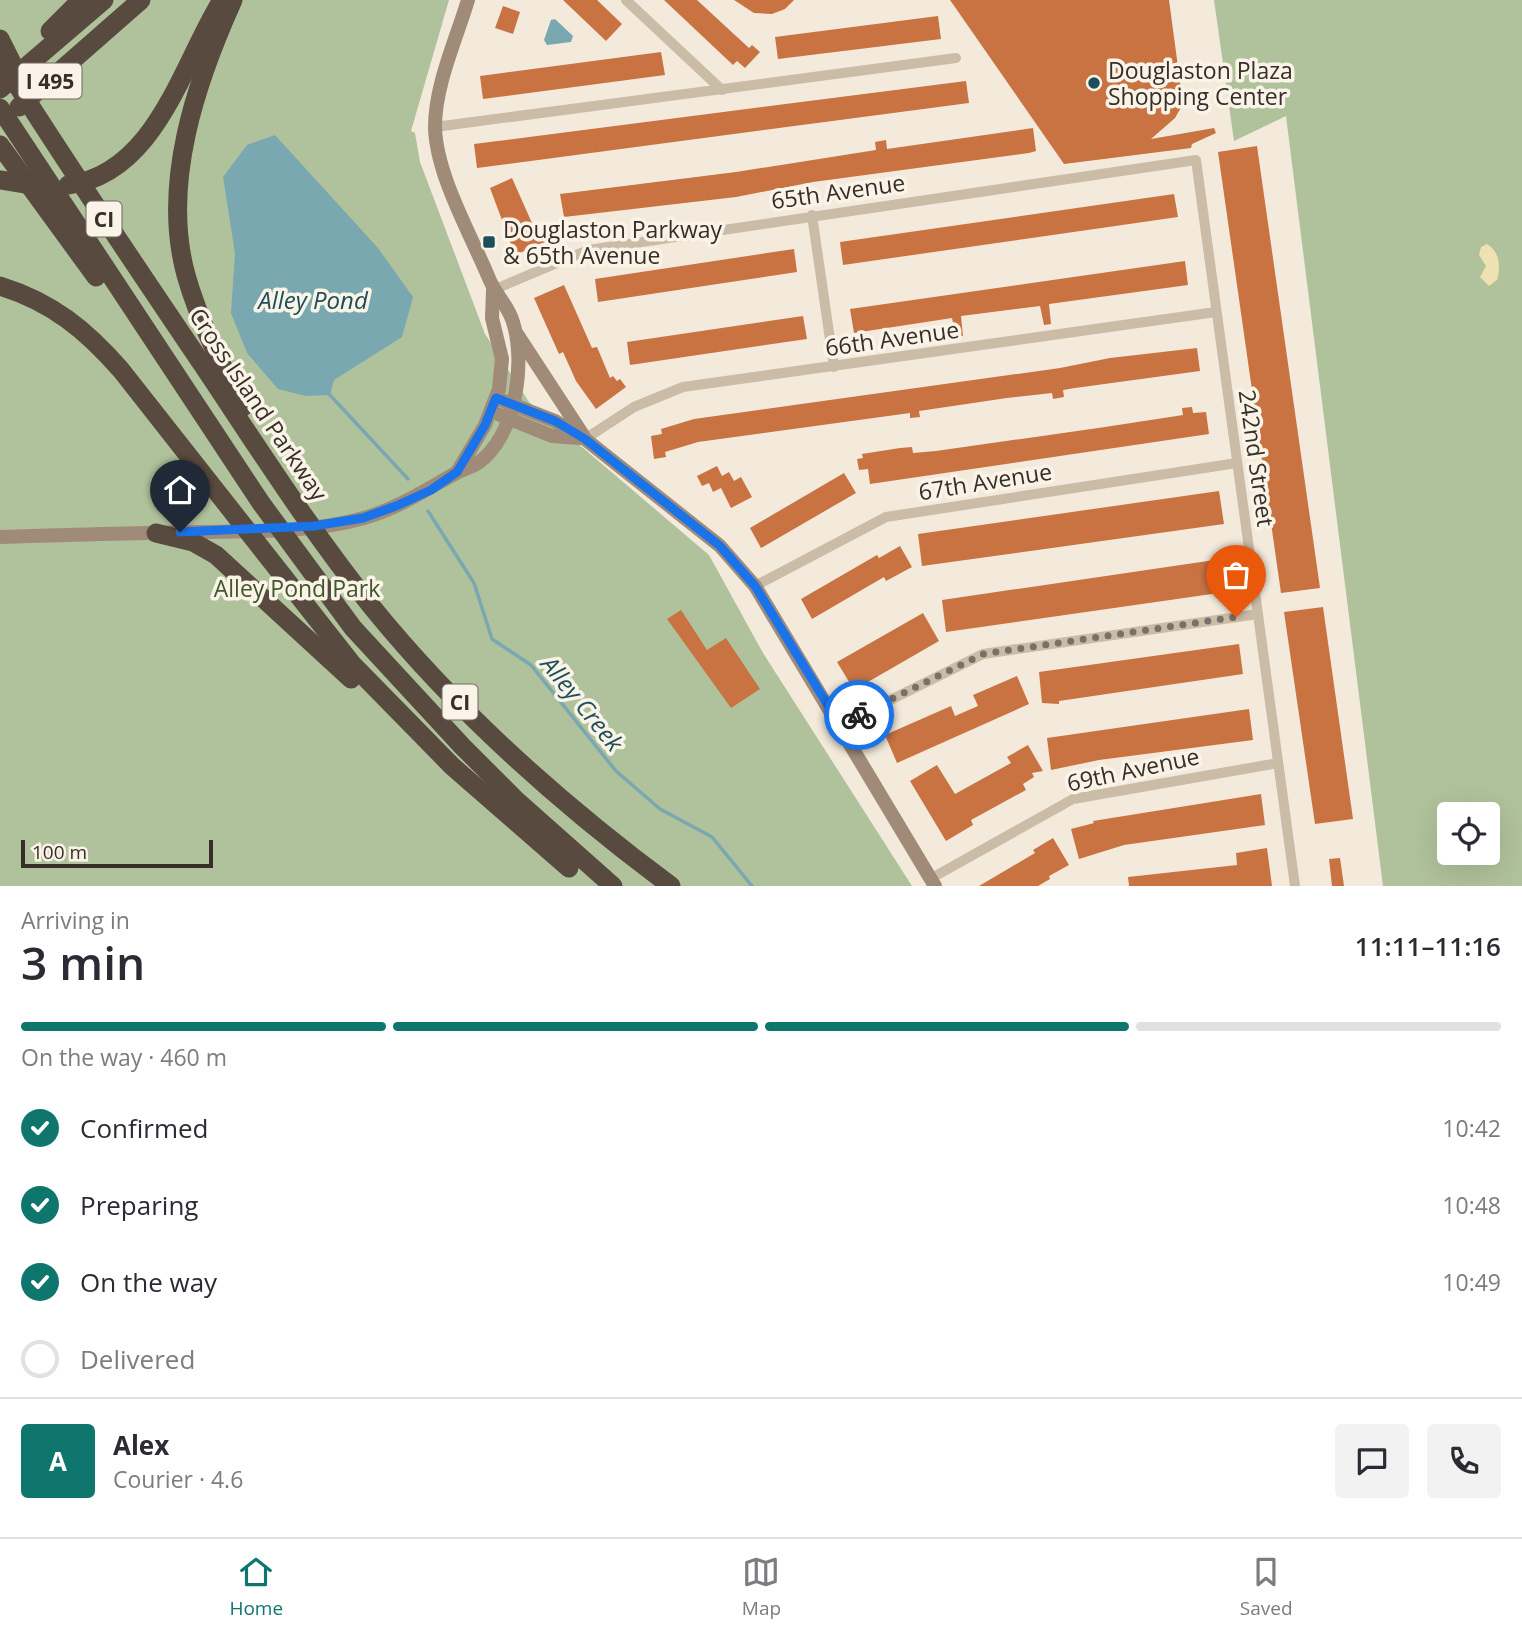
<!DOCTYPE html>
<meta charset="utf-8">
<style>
body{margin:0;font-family:"Open Sans",sans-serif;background:#f2f2f3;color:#2b2b33;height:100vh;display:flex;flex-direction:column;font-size:26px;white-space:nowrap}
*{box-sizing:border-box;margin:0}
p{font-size:23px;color:#7c7c81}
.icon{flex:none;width:38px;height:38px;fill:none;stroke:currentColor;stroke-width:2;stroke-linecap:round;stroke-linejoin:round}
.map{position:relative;height:886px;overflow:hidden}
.sheet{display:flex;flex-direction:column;background:#fff;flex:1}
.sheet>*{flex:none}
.fabs{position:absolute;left:1437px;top:802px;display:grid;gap:14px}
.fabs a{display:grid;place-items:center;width:63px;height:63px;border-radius:7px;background:#fff;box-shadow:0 7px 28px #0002;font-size:35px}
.scale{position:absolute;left:21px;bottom:18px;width:192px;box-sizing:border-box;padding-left:7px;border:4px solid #372e28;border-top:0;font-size:19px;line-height:24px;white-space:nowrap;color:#372e28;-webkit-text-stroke:5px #faf4e8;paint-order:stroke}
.pin{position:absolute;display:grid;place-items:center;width:60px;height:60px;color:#fff;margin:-72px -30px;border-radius:50% 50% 50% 0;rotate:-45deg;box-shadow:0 0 7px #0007}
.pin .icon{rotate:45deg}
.courier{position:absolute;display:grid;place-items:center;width:70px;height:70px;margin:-35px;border:5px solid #1a73e8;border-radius:50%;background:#fff;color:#222;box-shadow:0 2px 9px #0007}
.overview em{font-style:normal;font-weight:600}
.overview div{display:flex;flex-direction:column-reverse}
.overview{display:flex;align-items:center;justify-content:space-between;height:119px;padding:0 21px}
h1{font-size:46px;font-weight:600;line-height:52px}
.bar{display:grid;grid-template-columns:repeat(4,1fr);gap:10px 7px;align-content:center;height:84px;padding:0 21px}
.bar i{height:9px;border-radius:5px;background:#e1e1e2}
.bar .current{background:#0f766e}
.bar p{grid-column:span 4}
.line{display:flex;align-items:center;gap:18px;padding:0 21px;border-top:2px solid #e1e1e2}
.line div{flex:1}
.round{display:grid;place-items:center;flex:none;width:74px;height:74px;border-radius:7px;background:#f2f2f3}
ol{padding:0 21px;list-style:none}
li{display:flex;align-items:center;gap:21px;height:77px}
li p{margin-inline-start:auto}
li .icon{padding:7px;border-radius:50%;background:#0f766e;color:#fff;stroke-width:4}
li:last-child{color:#7c7c81}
li i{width:38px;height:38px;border:4px solid #e1e1e2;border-radius:50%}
.tab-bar{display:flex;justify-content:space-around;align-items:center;height:98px;border-top:2px solid #e1e1e2;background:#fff;font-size:19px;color:#7c7c81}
.tab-bar a{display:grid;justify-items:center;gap:4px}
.tab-bar .current{color:#0f766e}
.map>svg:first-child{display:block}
.green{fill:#b0c29b;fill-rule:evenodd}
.sand{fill:#efe1b1}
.water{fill:#79a8b1}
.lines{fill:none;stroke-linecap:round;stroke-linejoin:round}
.stream{stroke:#79a8b1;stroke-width:3.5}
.building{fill:#c97343}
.street{stroke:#cbbca7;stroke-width:10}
.secondary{stroke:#9f8b78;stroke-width:14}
.highway{stroke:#584a3e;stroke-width:19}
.done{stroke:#797067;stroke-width:7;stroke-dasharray:0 12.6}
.route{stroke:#1a73e8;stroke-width:9}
.poi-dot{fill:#1c4f5a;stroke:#faf4e8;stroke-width:2.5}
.labels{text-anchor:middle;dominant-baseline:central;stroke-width:7;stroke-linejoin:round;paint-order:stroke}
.shield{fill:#faf4e8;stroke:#726962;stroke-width:2}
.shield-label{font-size:21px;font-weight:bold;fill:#372e28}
.poi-label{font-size:23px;fill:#372e28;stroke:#faf4e8;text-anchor:start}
.street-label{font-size:23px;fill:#372e28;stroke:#faf4e8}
.park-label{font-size:23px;fill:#41562b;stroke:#faf4e8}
.water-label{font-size:24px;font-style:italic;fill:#1c4f5a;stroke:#faf4e8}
</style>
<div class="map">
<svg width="1522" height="886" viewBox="0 0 1522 886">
<rect width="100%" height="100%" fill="#f3eadb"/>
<g class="green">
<polygon points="0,0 449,0 411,131 415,133 420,162 485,334 529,402 709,555 763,653 912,886 0,886"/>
<path d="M1214,0H1522V886H1383L1286,116L1234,141ZM1449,814H1488V852H1449Z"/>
</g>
<path class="sand" d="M1487,244C1500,252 1501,267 1497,280L1489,286L1480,277L1486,266L1479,255L1481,247Z"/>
<g class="water">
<polygon points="555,19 573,36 571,42 547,45 544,40 551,20"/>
<polygon points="275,135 378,248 413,297 402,337 334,380 330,395 306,396 278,389 247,353 231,313 235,253 223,177 247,145"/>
</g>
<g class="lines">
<g class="stream">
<polyline points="329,394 408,479"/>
<polyline points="428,511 474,583 492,639 531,665 616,771 660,809 712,837 752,886"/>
</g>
</g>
<g class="building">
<polygon points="563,0 597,0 622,24 606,41"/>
<polygon points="664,0 697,0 749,48 752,45 760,52 745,68 737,61 733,65"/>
<polygon points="734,0 794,0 785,9 772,14 754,13"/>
<polygon points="950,0 1169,0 1183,104 1175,118 1151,139 1214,128 1216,133 1192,144 1191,148 1064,164"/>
<polygon points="503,6 520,12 513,34 495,28"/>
<polygon points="938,16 941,39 778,59 775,37"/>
<polygon points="661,52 665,75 483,99 480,76"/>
<polygon points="966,81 969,103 477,168 474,144"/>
<polygon points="1033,128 1036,151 1029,153 813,182 736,197 564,217 560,194 736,172 876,150 875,142 886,140 887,149"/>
<polygon points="1257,146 1320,588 1281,593 1218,152"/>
<polygon points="512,178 536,232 540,230 545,242 515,255 490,188"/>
<polygon points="1174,194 1178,217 843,265 840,242"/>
<polygon points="794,249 797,272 598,302 595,279"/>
<polygon points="1185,261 1188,285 1049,304 1051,324 1044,325 1040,306 961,316 963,336 956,337 952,318 854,333 850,309"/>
<polygon points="564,285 592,348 597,347 610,378 613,376 617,381 620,379 626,387 596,409 576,381 563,352 559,354 534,298"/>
<polygon points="803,316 807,339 630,365 627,342"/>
<polygon points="1197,348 1200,371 1075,388 1063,390 1064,397 1053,399 1052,393 1007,398 919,411 920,417 910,418 910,413 698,442 665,452 666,457 654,459 651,436 662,434 661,429 694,419 1060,368 1110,358"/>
<polygon points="1192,407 1193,413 1206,412 1209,434 870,484 868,469 859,470 857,459 863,458 862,454 900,448 912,447 913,453 936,451 1105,427 1183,415 1182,408"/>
<polygon points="717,466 722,476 729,472 734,481 741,477 752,497 731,508 721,488 713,492 709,483 702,486 697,476"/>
<polygon points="844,473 856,493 761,548 750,528"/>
<polygon points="1219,491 1224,524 922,566 918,534"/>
<polygon points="900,546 912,567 886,581 884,577 812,619 801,599 877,555 879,558"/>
<polygon points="1228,558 1233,591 946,632 942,600"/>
<polygon points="1323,607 1353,819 1315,824 1284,612"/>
<polygon points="681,610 707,650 726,638 760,689 731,708 667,619"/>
<polygon points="923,613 939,641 854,690 837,662"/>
<polygon points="1239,644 1243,674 1059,701 1059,704 1042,703 1039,672"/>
<polygon points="1017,676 1029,704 897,763 885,735 951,706 955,716 978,706 973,695"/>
<polygon points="1249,709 1253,740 1099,760 1051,770 1047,738"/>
<polygon points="1028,745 1043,771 1032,773 1034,777 1023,784 1026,790 971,820 973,825 946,841 910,781 937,765 955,794 1011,763 1007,757"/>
<polygon points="1261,794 1265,825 1124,845 1079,859 1071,829 1094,823 1093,821"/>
<polygon points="1053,838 1069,865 1049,876 1050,879 1038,886 979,886 1035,853 1033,850"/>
<polygon points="1267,848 1272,886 1129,886 1128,877 1237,865 1236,853"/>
<polygon points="1340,858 1344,886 1332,886 1329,859"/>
</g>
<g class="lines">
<g class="street">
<polyline points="626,0 722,90"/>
<polyline points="435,127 956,58"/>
<polyline points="812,215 834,367"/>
<polyline points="493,290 588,250 1196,160 1295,886"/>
<polyline points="585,439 634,407 683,387 1216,312"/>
<polyline points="755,586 886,517 1237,463"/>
<polyline points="840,725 983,654 1258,614"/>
<polyline points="930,879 1073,799 1278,763"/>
</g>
<g class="secondary">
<polyline points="517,334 583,435"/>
<polyline points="496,398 555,421 585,439 720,546 755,586 935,886"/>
<polyline points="500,415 552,436 580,438"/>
<polyline points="457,472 485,425 499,389 502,359 492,318 493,290"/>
<path d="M0,537C65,535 130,533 196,532C250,531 311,533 364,518C399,508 427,489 458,472C465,469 472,467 478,463C516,436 526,363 513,322C508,305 494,293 488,276C470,233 436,174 435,127C435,85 456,40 468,0"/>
</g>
<g class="highway">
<path d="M233,0C196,82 161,184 186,275C199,321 221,364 243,407"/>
<polyline points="50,31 81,0"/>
<polyline points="0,39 14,67"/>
<path d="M0,58C65,162 134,263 202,364C257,446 310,530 372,607C458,713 562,805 671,886"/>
<polyline points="0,89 104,0"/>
<polyline points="19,107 141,0"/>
<polyline points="0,108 261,503 353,628 462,746 515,799 613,886"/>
<polyline points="0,145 96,277"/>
<polyline points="0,180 38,186"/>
<path d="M68,185C156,174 182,64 222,0"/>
<path d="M0,286C52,302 86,330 121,370L353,665L452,766L569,868"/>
<polyline points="156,533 193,542 216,555 351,679"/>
</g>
</g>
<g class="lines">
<polyline class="done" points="859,715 983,654 1236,617"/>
<polyline class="route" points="180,532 314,526 363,518 396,506 431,490 457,472 485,425 496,398 555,421 585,439 720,546 755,586 840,725 859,715"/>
</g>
<g class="poi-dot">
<circle cx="1094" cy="83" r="7"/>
<rect x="482" y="235" width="14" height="14" rx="3.5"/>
</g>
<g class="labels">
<g class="shield">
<rect x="18.5" y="63.5" width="63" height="35" rx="5"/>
<rect x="86.5" y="201.5" width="35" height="35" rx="5"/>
<rect x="442.5" y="684.5" width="35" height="35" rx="5"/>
</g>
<g class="shield-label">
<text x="50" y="81">I 495</text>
<text x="104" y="219">CI</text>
<text x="460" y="702">CI</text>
</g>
<g class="poi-label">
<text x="1108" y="70">Douglaston Plaza<tspan x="1108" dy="26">Shopping Center</tspan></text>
<text x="503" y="229">Douglaston Parkway<tspan x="503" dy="26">&amp; 65th Avenue</tspan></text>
</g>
<g class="street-label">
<text transform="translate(838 191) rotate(-8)">65th Avenue</text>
<text transform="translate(892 338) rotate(-8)">66th Avenue</text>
<text transform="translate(259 404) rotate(56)">Cross Island Parkway</text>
<text transform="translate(1257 458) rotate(82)">242nd Street</text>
<text transform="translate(985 481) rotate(-9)">67th Avenue</text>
<text transform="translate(1133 769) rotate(-12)">69th Avenue</text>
</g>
<g class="park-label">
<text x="297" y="588">Alley Pond Park</text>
</g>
<g class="water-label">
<text x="313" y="299">Alley Pond</text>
<text transform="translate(583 703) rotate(51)">Alley Creek</text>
</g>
</g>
</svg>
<div class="fabs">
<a><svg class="icon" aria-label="locate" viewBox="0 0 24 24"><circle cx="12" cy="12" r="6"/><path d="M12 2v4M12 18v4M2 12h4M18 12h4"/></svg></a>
</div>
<div class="scale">100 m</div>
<div class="pin" style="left:1236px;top:617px;background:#ea580c"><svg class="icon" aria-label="bag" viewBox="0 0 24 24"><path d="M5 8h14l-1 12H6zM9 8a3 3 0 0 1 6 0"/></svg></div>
<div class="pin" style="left:180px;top:532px;background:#1f2937"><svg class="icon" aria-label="home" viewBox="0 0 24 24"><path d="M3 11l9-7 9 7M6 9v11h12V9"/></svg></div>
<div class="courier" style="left:859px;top:715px"><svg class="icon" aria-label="bike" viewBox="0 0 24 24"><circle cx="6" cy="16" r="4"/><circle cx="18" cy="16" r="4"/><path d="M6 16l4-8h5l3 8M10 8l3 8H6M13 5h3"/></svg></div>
</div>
<section class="sheet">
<div class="overview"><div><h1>3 min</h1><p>Arriving in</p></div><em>11:11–11:16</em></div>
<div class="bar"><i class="current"></i><i class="current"></i><i class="current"></i><i></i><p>On the way · 460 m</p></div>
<ol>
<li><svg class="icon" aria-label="check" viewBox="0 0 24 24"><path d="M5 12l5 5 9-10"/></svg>Confirmed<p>10:42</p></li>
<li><svg class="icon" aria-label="check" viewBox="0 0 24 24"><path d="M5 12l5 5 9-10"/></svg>Preparing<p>10:48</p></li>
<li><svg class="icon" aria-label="check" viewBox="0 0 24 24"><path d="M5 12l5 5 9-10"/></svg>On the way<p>10:49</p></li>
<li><i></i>Delivered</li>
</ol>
<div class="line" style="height:126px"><b class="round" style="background:#0f766e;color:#fff">A</b><div><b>Alex</b><p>Courier · 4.6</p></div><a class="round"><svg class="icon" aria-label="chat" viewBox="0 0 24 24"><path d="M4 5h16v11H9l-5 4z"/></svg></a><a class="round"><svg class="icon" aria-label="phone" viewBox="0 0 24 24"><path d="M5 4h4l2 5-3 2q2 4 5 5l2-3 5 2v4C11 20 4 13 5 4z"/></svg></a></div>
</section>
<nav class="tab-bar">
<a class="current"><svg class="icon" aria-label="home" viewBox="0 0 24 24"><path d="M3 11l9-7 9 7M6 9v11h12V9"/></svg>Home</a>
<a><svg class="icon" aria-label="map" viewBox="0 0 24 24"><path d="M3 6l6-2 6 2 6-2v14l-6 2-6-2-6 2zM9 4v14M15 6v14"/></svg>Map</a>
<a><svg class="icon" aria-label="saved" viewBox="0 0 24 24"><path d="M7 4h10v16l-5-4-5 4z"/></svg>Saved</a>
</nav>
